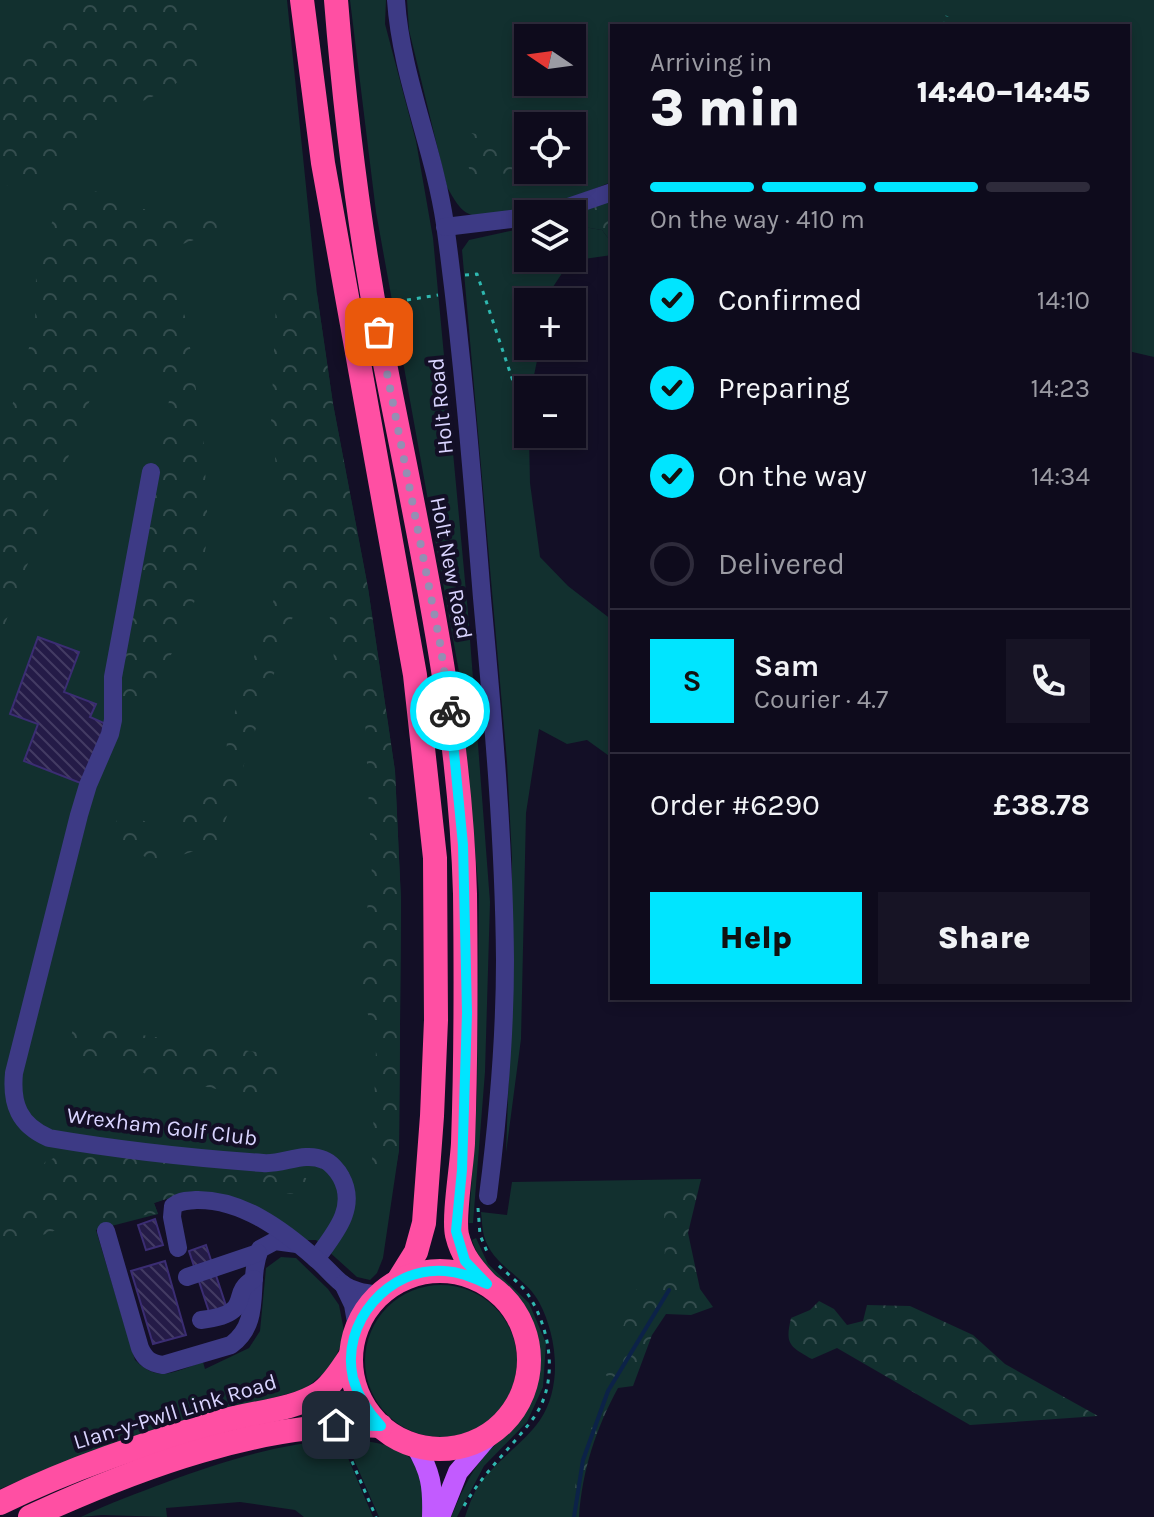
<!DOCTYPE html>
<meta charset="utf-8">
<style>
body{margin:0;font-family:Karla,sans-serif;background:#171425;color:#f1f3f6;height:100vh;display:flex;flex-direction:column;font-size:30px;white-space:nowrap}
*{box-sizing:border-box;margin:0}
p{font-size:26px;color:#9b9ba3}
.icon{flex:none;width:44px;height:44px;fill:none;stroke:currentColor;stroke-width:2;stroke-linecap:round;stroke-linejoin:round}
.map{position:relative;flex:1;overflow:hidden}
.sheet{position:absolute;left:610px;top:24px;width:520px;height:976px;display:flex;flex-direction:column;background:#0e0b1c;border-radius:0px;box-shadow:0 4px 12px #0003,0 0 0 2px #2e2b3b}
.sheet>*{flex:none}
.needle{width:52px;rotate:283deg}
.tools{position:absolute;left:514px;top:24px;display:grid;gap:16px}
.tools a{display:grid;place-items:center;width:72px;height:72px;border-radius:0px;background:#0e0b1c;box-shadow:0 4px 12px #0003,0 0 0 2px #2e2b3b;font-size:40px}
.pin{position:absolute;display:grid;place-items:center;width:68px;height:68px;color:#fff;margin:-34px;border-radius:16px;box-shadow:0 4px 12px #0006}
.courier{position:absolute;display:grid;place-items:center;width:80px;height:80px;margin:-40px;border:6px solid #00e5ff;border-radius:50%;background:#fff;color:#222;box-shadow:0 2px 10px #0007}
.headline em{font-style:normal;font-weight:800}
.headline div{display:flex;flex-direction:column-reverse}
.headline{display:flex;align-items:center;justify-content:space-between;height:136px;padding:0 40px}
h1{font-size:52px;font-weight:800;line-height:60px}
.bar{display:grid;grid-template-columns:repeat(4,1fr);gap:12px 8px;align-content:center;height:96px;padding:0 40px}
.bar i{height:10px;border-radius:6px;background:#2e2b3b}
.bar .active{background:#00e5ff}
.bar p{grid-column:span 4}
.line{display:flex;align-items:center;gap:20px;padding:0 40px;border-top:2px solid #2e2b3b}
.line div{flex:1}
.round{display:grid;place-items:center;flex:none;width:84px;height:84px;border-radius:0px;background:#171425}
ol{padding:0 40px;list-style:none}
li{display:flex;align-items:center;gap:24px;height:88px}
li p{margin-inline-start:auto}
li .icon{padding:8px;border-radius:50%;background:#00e5ff;color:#111;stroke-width:4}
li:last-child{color:#9b9ba3}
li i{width:44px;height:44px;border:4px solid #2e2b3b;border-radius:50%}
.button{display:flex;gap:16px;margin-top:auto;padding:16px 40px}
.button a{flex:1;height:92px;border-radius:0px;background:#00e5ff;color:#111;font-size:32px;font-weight:800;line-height:92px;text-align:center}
.button a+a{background:#171425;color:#f1f3f6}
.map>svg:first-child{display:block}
.grass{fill:#12302f;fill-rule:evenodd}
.forest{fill:url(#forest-crowns)}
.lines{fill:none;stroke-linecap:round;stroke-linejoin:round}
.stream{stroke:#0c2248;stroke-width:4}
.building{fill:url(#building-back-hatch);stroke:#3b2d73;stroke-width:2}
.path{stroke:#2fb8b0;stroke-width:3;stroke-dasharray:4 6;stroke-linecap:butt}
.minor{stroke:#3d3a85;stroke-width:18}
.major{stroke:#c25bff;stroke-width:20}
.highway{stroke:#ff4fa3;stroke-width:24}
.done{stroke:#948fb3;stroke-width:8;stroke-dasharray:0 14.4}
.route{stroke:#00e5ff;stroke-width:10}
.labels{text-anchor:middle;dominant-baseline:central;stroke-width:8;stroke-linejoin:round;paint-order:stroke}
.street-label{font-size:22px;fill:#d9d4ff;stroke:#130f26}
</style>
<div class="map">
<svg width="1154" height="1517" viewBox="0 0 1154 1517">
<defs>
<pattern id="forest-crowns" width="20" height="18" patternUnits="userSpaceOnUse" patternTransform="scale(2)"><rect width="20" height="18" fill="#12302f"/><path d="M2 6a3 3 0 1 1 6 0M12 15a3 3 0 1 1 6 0" fill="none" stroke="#344d4e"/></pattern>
<pattern id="building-back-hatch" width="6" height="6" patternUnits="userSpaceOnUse" patternTransform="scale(2)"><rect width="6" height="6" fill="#241b47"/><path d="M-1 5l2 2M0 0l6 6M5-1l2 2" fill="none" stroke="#433b63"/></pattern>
</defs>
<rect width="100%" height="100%" fill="#130f26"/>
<g class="grass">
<path d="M0,0H287L317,294L333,404L368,588L395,771L401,901L399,1150L383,1258L377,1273L370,1280L357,1277L316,1240H307L185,1192L154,1203L158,1214L96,1230L135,1360C159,1384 175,1371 203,1362L205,1369L249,1348L260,1331L266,1268L281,1257L296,1258L328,1289L339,1305L345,1336L331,1367L305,1389L156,1430L47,1469L0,1489Z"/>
<polygon points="350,0 386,0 385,24 416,141 433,238 468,613 490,902 485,1072 473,1223 469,1223 477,1096 479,894 459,672 376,212"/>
<path d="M407,0H1154V357L1128,351V26H612V182C576,195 509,226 472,215C460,212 453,197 447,187L409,30ZM528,38H572V82H528ZM528,126H572V170H528Z"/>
<polygon points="572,225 602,230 612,243 612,255 570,261 551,290 548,302 528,302 528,346 540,346 531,390 528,390 530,483 540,557 568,586 612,620 612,758 587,740 567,744 539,729 526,813 521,1039 506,1153 512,983 512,858 507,762 462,250 469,240 528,227 528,258 572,258"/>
<path d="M701,1179L680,1232L669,1290L608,1391L583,1460L574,1517H465C469,1505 473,1494 480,1483C497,1460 523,1444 540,1420C563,1386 557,1336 539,1302C525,1276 492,1266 484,1236C482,1229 482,1220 481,1212L507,1215L512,1182Z"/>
<path d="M476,1238L488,1264L529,1303L546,1343L543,1387L527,1422L484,1466L457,1517H451C460,1496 468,1476 483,1458C494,1443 511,1433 522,1418C540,1392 544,1353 532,1324C523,1304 507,1293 493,1277C483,1265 477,1254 472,1240Z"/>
<circle cx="441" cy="1361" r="76"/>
<path d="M340,1439L373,1517H304L295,1510L240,1502L166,1508L167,1517L102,1515L81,1517C109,1503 138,1493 167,1482C225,1461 277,1444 340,1439Z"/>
<path d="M345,1439C374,1441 414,1446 424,1479C427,1491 426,1505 426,1517H379Z"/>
</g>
<g class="forest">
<polygon points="90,0 192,0 198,6 205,36 197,68 167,90 112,115 42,177 0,187 0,81 9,69"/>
<polygon points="472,133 528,149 528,170 531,170 501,174 484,182 472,175 459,145"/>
<polygon points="90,191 117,194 138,208 160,212 204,211 218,221 216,232 158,253 156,263 171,281 186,319 204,446 208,531 202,573 187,629 144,698 122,724 120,684 171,389 151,363 131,359 102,368 0,637 0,447 35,327 36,277 46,234 64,199"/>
<polygon points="612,200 612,243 602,230 572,225 572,215"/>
<polygon points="309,283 317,294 333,404 368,588 395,771 401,901 399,1150 396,1167 382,1168 372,1162 376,1049 366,1006 358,946 365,922 372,877 364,696 334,669 333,634 327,603 302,589 218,843 179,856 182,813 226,776 227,735 283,573 283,525 271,424 276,302 284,288"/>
<polygon points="119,811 164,829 158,867 114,833"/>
<polygon points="74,1025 276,1055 281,1078 266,1100 66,1056"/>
<polygon points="76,1148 220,1171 306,1178 309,1187 300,1194 194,1190 154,1203 158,1214 80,1221 0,1251 0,1218 27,1209 45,1162"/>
<path d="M701,1179L688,1233L700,1289L713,1307L691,1315L666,1314L652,1335L633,1386L618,1388C596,1428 582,1471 579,1517H571L579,1459L610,1381L606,1375L636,1290L665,1273L664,1199L675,1189Z"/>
<path d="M819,1301L834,1309L847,1325L863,1321L867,1305L910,1306L973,1335L1005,1364L1098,1416L970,1425L837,1348L812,1359C789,1346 785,1344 791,1318L810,1310Z"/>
</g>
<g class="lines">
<polyline class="stream" points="574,1517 583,1460 608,1391 669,1290"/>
</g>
<g class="building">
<polygon points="38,637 79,652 64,692 96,704 90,717 106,724 83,784 24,761 38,724 10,714"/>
<polygon points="155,1219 163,1245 146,1250 138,1225"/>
<polygon points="206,1245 229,1315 212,1321 189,1251"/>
<polygon points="165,1261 186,1335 153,1344 131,1271"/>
</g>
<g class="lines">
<g class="path">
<polyline points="944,26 947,16"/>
<polyline points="465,275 477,274 520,402"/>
<polyline points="407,300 438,295"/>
<polyline points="478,1208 480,1235 488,1254"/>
<polyline points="344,1443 376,1517"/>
<path d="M464,1506C482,1474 510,1449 532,1420C560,1384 551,1328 527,1293C519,1282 506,1273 496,1263"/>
</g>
<g class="minor">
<path d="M396,0C401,76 434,148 445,224C462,348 472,473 482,598C493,718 504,839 505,960C505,1039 498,1118 488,1196"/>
<polyline points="548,214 612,192"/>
<polyline points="445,227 528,217"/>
<path d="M151,472L113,677V720L110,734L88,785L79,815L14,1073C11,1104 19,1125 49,1138C119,1150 192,1158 263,1163C283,1165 304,1151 324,1160C330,1162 338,1171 341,1177C358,1208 334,1234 316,1259"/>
<path d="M106,1231L140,1348C145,1359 150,1363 163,1365L231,1345C264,1321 246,1282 260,1249L275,1241L297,1244"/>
<path d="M178,1248L172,1217L173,1206C180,1200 187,1201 196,1200C242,1199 283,1230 316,1259C326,1267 334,1278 344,1285C355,1292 367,1293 380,1295"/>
<polyline points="187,1277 258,1253"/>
<polyline points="343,1284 353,1305 357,1328"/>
<path d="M201,1320C210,1319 226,1316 233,1310C244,1301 235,1290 254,1279"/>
</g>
<g class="major">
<path d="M415,1445C431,1472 433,1486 432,1517"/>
<polyline points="440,1517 458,1472 492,1432"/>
</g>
<g class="highway">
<polyline points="302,0 323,163 415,675 435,858 436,1020 432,1116 424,1223 416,1252 398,1281"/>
<path d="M336,0C345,113 359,227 380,338C415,522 460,706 465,894C466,978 466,1060 463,1143C462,1165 453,1217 457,1235C462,1256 472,1268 487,1284"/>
<circle cx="440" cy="1360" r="89"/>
<path d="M0,1503C71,1468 144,1444 219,1422C251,1412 292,1411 320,1393C333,1384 342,1368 351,1355"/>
<path d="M30,1517C134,1469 265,1419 381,1426"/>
</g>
</g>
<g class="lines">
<polyline class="done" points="379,332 440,643 450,711"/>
<path class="route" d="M336,1425L381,1426C368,1412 358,1397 353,1378C340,1323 389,1266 445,1271C461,1272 473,1278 487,1284L465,1261L456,1231L462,1170L467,1013L463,845L450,711"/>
</g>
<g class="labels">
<g class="street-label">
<text transform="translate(441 406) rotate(-96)">Holt Road</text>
<text transform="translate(451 568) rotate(79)">Holt New Road</text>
<text transform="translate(162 1127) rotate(7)">Wrexham Golf Club</text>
<text transform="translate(175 1412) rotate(-17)">Llan-y-Pwll Link Road</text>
</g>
</g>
</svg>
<div class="tools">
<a><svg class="needle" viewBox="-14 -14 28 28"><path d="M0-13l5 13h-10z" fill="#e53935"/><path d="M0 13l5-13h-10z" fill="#9b9ba3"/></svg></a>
<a><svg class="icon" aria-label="locate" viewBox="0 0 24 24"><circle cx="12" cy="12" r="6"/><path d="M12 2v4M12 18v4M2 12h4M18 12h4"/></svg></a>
<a><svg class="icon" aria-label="layers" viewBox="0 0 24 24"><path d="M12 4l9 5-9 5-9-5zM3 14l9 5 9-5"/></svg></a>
<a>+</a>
<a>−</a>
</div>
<div class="pin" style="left:379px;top:332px;background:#ea580c"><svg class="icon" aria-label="bag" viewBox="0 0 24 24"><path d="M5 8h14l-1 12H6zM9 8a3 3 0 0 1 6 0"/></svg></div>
<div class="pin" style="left:336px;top:1425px;background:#1f2937"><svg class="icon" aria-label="home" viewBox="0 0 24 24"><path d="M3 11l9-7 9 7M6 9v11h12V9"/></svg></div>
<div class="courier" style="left:450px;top:711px"><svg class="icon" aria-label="bike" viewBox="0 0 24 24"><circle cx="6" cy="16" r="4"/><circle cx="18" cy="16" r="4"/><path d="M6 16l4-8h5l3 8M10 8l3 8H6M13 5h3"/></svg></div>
<section class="sheet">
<div class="headline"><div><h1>3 min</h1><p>Arriving in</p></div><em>14:40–14:45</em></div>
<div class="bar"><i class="active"></i><i class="active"></i><i class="active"></i><i></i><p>On the way · 410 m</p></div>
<ol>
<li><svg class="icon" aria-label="check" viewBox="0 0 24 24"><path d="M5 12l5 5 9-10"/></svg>Confirmed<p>14:10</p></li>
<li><svg class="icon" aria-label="check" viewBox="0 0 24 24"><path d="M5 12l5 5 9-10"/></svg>Preparing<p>14:23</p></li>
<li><svg class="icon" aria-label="check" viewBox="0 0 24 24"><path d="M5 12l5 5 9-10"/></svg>On the way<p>14:34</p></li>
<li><i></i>Delivered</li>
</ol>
<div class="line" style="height:144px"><b class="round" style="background:#00e5ff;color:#111">S</b><div><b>Sam</b><p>Courier · 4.7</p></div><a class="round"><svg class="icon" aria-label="phone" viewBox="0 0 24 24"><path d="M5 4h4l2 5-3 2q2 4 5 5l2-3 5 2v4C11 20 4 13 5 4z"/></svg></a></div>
<div class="line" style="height:104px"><div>Order #6290</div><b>£38.78</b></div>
<div class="button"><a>Help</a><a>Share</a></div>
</section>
</div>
